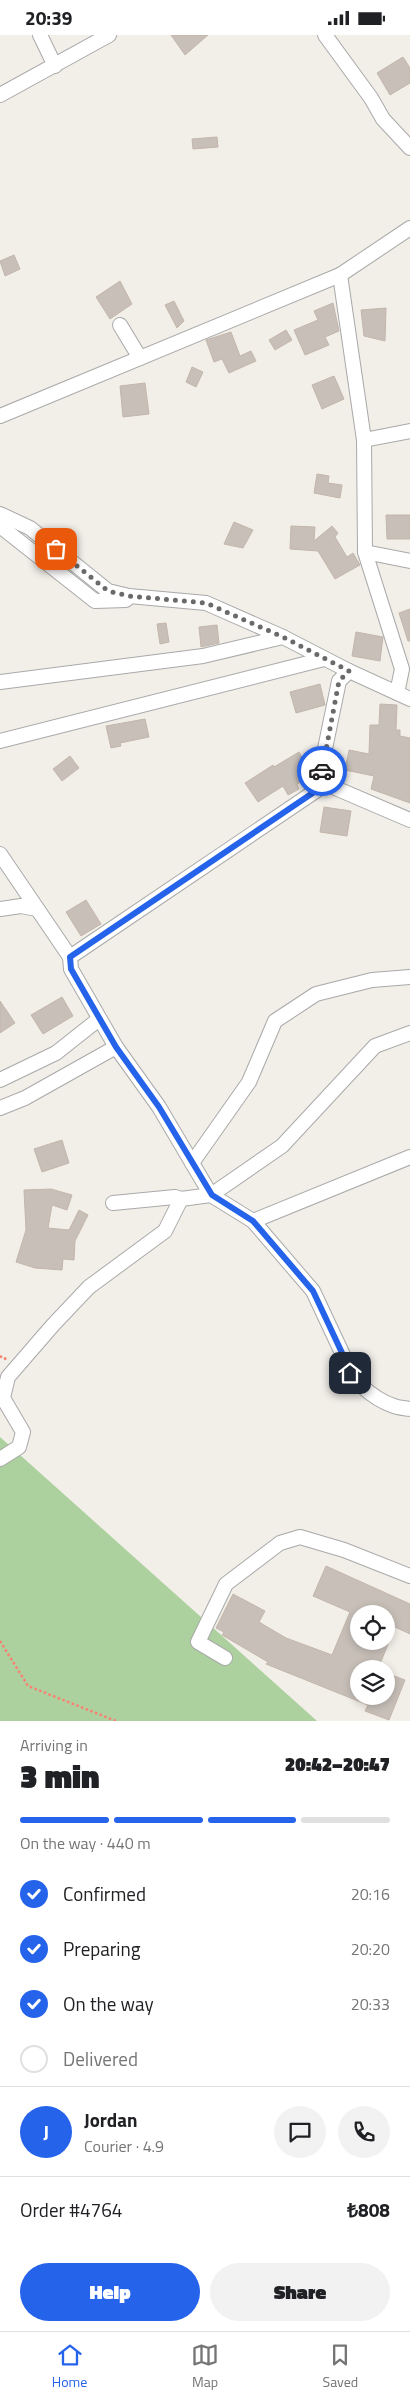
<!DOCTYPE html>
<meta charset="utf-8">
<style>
body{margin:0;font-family:"Titillium Web",sans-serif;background:#f2f2f2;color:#202124;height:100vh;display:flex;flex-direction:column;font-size:19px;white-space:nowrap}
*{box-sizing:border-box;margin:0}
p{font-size:16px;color:#757577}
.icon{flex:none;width:28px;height:28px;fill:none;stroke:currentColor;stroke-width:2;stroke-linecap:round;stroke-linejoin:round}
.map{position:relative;height:1686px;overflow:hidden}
.panel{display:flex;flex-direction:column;background:#fff;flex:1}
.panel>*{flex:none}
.buttons{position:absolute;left:350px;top:1570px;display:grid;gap:10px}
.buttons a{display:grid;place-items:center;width:45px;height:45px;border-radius:50%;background:#fff;box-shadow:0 2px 8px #0003;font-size:25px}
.pin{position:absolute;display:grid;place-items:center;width:42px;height:42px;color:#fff;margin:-21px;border-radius:10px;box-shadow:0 2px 8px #0006}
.courier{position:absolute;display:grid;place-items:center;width:50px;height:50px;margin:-25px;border:4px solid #2563eb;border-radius:50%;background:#fff;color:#222;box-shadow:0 1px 6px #0007}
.summary em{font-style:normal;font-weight:800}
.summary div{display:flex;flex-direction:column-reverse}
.summary{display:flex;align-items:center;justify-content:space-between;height:85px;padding:0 20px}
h1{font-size:32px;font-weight:800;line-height:38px}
.bar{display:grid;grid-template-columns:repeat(4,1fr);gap:8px 5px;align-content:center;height:60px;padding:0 20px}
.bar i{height:6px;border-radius:4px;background:#e0e0e0}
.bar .current{background:#2563eb}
.bar p{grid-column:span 4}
.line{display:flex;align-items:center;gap:12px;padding:0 20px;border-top:1px solid #e0e0e0}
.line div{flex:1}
.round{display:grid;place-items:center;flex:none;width:52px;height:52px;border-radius:26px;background:#f2f2f2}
ol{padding:0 20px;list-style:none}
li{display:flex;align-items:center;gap:15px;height:55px}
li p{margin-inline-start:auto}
li .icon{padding:5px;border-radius:50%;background:#2563eb;color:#fff;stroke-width:4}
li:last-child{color:#757577}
li i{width:28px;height:28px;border:2px solid #e0e0e0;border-radius:50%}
.cta{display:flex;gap:10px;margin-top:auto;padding:10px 20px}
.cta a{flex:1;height:58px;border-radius:30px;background:#2563eb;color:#fff;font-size:20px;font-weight:800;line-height:58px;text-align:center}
.cta a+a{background:#f2f2f2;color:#202124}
.status{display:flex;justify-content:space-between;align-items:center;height:35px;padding:0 25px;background:#fff;direction:ltr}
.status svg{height:14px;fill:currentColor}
.dock{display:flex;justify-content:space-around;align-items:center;height:70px;border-top:1px solid #e0e0e0;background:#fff;font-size:14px;color:#757577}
.dock a{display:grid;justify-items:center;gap:2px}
.dock .current{color:#2563eb}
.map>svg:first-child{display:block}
.forest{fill:#add19e}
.building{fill:#c7bfb8;stroke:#c4b6ab;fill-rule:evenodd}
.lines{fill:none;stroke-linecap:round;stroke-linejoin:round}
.minor-casing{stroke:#a9a9a9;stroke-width:16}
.path{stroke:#fa8072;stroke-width:2.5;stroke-dasharray:2.5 2.5;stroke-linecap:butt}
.minor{stroke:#fff;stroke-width:14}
.done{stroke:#6b6a68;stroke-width:5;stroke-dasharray:0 9}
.route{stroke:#2563eb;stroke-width:6}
</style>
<div class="status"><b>20:39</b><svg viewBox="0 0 49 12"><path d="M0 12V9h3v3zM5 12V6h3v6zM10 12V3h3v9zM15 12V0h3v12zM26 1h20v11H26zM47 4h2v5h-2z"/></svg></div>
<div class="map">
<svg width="410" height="1686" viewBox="0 0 410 1686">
<rect width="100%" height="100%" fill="#f2efe9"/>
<polygon class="forest" points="0,1402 317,1686 0,1686"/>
<g class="building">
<polygon points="171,0 208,0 185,20"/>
<polygon points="403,22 410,33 410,48 390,60 377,38"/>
<polygon points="217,102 218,112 193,114 192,104"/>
<polygon points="14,220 20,234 5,241 0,226"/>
<polygon points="120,246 132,269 110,284 96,262"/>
<polygon points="174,266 184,286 177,293 165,270"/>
<polygon points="333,268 339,296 325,302 329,310 305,320 294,295 318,285 314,276"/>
<polygon points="386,273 385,306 364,301 361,275"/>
<polygon points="286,295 292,305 275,315 269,305"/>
<polygon points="231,297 240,321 251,316 256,326 229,338 222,324 214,327 206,305"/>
<polygon points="192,332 203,337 196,352 186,347"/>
<polygon points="334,341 344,364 322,374 312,350"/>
<polygon points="145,348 149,379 123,382 120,351"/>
<polygon points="317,439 329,441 328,448 342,450 340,463 314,458"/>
<polygon points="386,480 410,480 410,504 387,504"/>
<polygon points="234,487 253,495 243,513 224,509"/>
<polygon points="291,491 315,492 314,506 332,491 338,498 335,502 347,522 353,518 360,530 335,544 318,516 290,514"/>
<polygon points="410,574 410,606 408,606 399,578"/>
<polygon points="166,588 169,607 160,609 157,589"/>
<polygon points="217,590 219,608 201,612 199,592"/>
<polygon points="356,597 383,602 380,626 352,621"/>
<polygon points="320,649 325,670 296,678 290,657"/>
<polygon points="380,669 397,670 396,695 400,695 400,701 410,703 410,768 371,754 374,741 345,735 349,715 369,719 370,690 379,690"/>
<polygon points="145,684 149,702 120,708 121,711 111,713 106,691"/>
<polygon points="299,717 312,741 297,749 299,754 288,760 283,751 258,767 245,748 273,730 274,732"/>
<polygon points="70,721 79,733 62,746 53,734"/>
<polygon points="324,772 351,776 347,801 320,797"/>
<polygon points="86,865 101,889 81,901 66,877"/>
<polygon points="62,962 73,981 43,999 31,980"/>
<polygon points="0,966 15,988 0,998"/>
<polygon points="62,1105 69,1128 42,1137 34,1114"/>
<polygon points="51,1154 72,1160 67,1175 52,1170 48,1193 69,1195 79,1175 88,1180 75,1206 74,1225 63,1224 62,1235 35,1233 16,1227 26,1195 24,1155"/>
<path d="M326,1531L410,1569V1599L395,1592L378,1634H359V1661H386V1638L405,1645L389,1685L365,1676L368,1670L266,1629L268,1627L222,1600L224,1597L216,1593L233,1559L265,1576L259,1587L286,1603L332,1620L350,1577L313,1561ZM359,1579H386V1606H359Z"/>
</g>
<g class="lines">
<g class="minor-casing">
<g id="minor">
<polyline points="40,0 55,31"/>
<polyline points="325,0 371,63 383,84 410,113"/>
<polyline points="0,60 109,0"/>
<polyline points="120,290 140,323"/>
<polyline points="0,381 340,240"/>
<polyline points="364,405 410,396"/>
<polyline points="0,479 30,493 108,556 129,561 206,568 283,602"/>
<polyline points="0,491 95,566 126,565"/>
<polyline points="365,517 410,526"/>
<polyline points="0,647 203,621 283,602 349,636"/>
<polyline points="397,658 402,634 365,517 364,405 340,240 410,193"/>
<polyline points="410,664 349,636 339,646 321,733 326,749 410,785"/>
<polyline points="0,706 324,624"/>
<path d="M0,819L70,922L71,934L116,1012L159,1072L211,1160L253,1186L313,1256L343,1320C344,1341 375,1365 394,1371C399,1373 405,1373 410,1374"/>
<polyline points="0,874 21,871 37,874"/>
<polyline points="70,922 326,749"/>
<polyline points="0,1045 56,1018 99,984"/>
<polyline points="0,1073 25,1063 116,1012"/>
<polyline points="192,1128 249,1047 275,986 316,959 372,945 410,942"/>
<polyline points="113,1168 175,1162 181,1164 211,1160 282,1111 375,1011 410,998"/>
<polyline points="253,1186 410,1122"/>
<polyline points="0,1424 19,1412 23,1397 3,1363 8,1342 53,1290 89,1252 165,1196 181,1164"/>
<polyline points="225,1623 198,1607 226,1549 280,1508 300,1502 344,1515 410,1541"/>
</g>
</g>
<g class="path">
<polyline points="0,1321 4,1324 7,1323"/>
<polyline points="0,1606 28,1651 116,1686"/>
</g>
<use href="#minor" class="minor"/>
</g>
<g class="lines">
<polyline class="done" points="56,514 108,556 129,561 206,568 283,602 349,636 339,646 322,736"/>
<polyline class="route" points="322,736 326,749 70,922 71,934 116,1012 159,1072 212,1160 253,1186 313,1256 343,1320 343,1328 350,1338"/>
</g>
</svg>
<div class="buttons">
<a><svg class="icon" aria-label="locate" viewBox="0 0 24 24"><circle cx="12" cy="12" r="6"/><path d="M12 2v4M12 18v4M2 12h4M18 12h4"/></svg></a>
<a><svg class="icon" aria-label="layers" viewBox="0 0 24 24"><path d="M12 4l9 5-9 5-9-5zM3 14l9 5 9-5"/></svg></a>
</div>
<div class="pin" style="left:56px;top:514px;background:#ea580c"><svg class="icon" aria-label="bag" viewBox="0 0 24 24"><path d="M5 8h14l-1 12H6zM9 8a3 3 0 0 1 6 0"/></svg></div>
<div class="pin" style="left:350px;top:1338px;background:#1f2937"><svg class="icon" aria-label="home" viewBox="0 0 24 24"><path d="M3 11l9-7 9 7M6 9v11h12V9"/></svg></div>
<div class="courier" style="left:322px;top:736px"><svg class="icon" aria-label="car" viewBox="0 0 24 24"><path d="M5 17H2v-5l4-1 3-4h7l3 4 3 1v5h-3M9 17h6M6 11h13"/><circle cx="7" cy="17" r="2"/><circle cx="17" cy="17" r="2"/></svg></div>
</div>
<section class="panel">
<div class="summary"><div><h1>3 min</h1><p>Arriving in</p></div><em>20:42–20:47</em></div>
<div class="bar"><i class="current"></i><i class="current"></i><i class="current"></i><i></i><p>On the way · 440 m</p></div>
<ol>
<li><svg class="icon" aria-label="check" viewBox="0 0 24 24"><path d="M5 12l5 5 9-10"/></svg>Confirmed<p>20:16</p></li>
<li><svg class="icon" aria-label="check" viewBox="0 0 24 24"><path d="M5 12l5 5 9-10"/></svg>Preparing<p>20:20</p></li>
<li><svg class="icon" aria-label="check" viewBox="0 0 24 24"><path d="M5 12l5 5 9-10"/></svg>On the way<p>20:33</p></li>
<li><i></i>Delivered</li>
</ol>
<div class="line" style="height:90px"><b class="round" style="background:#2563eb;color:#fff">J</b><div><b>Jordan</b><p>Courier · 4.9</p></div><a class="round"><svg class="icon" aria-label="chat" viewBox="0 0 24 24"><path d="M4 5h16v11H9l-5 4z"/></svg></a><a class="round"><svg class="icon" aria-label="phone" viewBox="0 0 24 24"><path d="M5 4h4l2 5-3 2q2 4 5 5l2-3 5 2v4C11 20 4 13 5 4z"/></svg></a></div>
<div class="line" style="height:65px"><div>Order #4764</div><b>₺808</b></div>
<div class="cta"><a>Help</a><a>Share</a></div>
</section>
<nav class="dock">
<a class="current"><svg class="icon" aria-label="home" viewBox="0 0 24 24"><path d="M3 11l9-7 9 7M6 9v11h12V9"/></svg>Home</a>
<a><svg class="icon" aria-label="map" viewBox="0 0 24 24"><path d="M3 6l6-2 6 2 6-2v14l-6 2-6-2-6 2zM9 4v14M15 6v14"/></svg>Map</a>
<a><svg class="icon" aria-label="saved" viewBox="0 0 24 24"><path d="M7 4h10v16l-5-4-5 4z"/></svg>Saved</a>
</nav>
